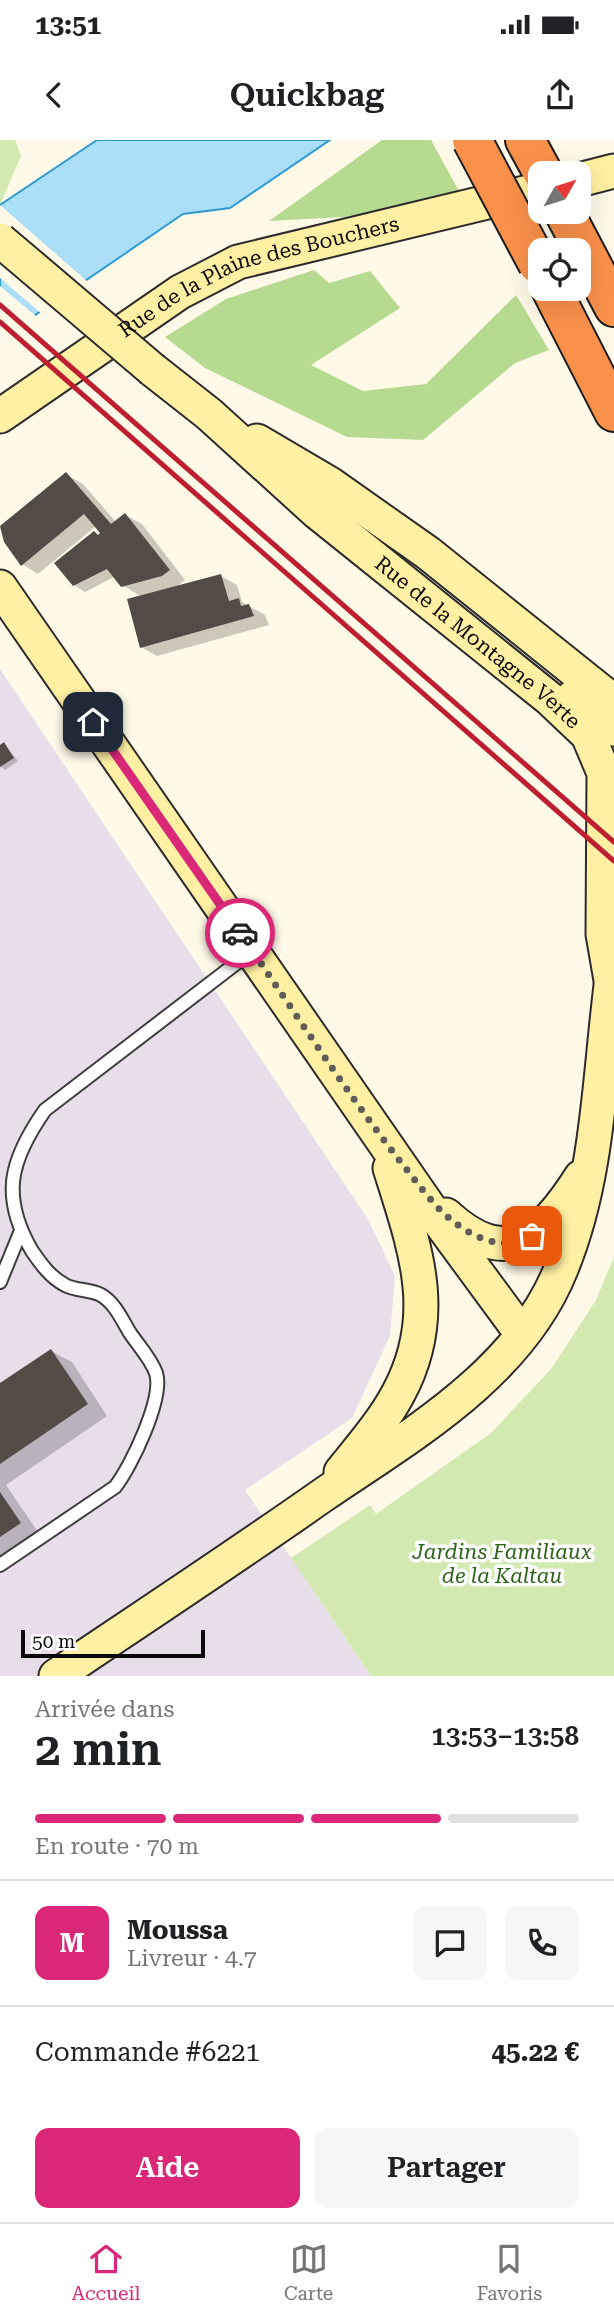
<!DOCTYPE html>
<html lang="fr">
<meta charset="utf-8">
<style>
body{margin:0;font-family:"Roboto Serif",serif;background:#f6f6f6;color:#202124;height:100vh;display:flex;flex-direction:column;font-size:26px;white-space:nowrap}
*{box-sizing:border-box;margin:0}
p{font-size:23px;color:#757577}
.icon{flex:none;width:38px;height:38px;fill:none;stroke:currentColor;stroke-width:2;stroke-linecap:round;stroke-linejoin:round}
.map{position:relative;height:1536px;overflow:hidden}
.details{display:flex;flex-direction:column;background:#fff;flex:1}
.details>*{flex:none}
.needle{width:46px;rotate:51deg}
.buttons{position:absolute;left:528px;top:21px;display:grid;gap:14px}
.buttons a{display:grid;place-items:center;width:63px;height:63px;border-radius:14px;background:#fff;box-shadow:0 7px 28px #0002;font-size:35px}
.scale{position:absolute;left:21px;bottom:18px;width:184px;box-sizing:border-box;padding-left:7px;border:4px solid #0a0a0a;border-top:0;font-size:19px;line-height:24px;white-space:nowrap;color:#0a0a0a;-webkit-text-stroke:5px #fff;paint-order:stroke}
.pin{position:absolute;display:grid;place-items:center;width:60px;height:60px;color:#fff;margin:-30px;border-radius:14px;box-shadow:0 4px 10px #0006}
.courier{position:absolute;display:grid;place-items:center;width:70px;height:70px;margin:-35px;border:5px solid #db2777;border-radius:50%;background:#fff;color:#222;box-shadow:0 2px 9px #0007}
.headline em{font-style:normal;font-weight:600}
.headline div{display:flex;flex-direction:column-reverse}
.headline{display:flex;align-items:center;justify-content:space-between;height:119px;padding:0 35px}
h1{font-size:46px;font-weight:600;line-height:52px}
.bar{display:grid;grid-template-columns:repeat(4,1fr);gap:10px 7px;align-content:center;height:84px;padding:0 35px}
.bar i{height:9px;border-radius:5px;background:#e0e0e0}
.bar .selected{background:#db2777}
.bar p{grid-column:span 4}
.line{display:flex;align-items:center;gap:18px;padding:0 35px;border-top:2px solid #e0e0e0}
.line div{flex:1}
.round{display:grid;place-items:center;flex:none;width:74px;height:74px;border-radius:14px;background:#f6f6f6}
.cta{display:flex;gap:14px;margin-top:auto;padding:14px 35px}
.cta a{flex:1;height:80px;border-radius:14px;background:#db2777;color:#fff;font-size:28px;font-weight:600;line-height:80px;text-align:center}
.cta a+a{background:#f6f6f6;color:#202124}
.status{display:flex;justify-content:space-between;align-items:center;height:49px;padding:0 35px;background:#fff;direction:ltr}
.status svg{height:19px;fill:currentColor}
header{display:flex;justify-content:space-between;align-items:center;height:91px;padding:0 35px;background:#fff;font-size:32px;font-weight:600}
.dock{display:flex;justify-content:space-around;align-items:center;height:98px;border-top:2px solid #e0e0e0;background:#fff;font-size:19px;color:#757577}
.dock a{display:grid;justify-items:center;gap:4px}
.dock .selected{color:#db2777}
.map>svg:first-child{display:block}
.industrial{fill:#e8deea}
.green{fill:#d2eab1}
.forest{fill:#b6db90}
.water{fill:#abdff8;stroke:#309ad1;stroke-width:2}
.pier{fill:#fff9e8}
.shadow{fill:#0003}
.building{fill:#534b46}
.lines{fill:none;stroke-linecap:round;stroke-linejoin:round}
.lane-casing{stroke:#3d3d3d;stroke-width:16}
.secondary-casing{stroke:#2c2c2c;stroke-width:37}
.highway-casing{stroke:#1b1b1b;stroke-width:42}
.lane{stroke:#fff;stroke-width:12}
.secondary{stroke:#fff0a3;stroke-width:33}
.highway{stroke:#f9914b;stroke-width:38}
.rail{stroke:#be1f30;stroke-width:5}
.secondary-bridge-casing{stroke:#2c2c2c;stroke-width:37;stroke-linecap:butt}
.highway-bridge-casing{stroke:#1b1b1b;stroke-width:42;stroke-linecap:butt}
.secondary-bridge{stroke:#fff0a3;stroke-width:33}
.highway-bridge{stroke:#f9914b;stroke-width:38}
.done{stroke:#605e58;stroke-width:7;stroke-dasharray:0 12.6}
.route{stroke:#db2777;stroke-width:9}
.labels{text-anchor:middle;dominant-baseline:central;stroke-width:7;stroke-linejoin:round;paint-order:stroke}
.street-label{font-size:21px;fill:#0a0a0a;stroke:#fff}
.park-label{font-size:21px;font-style:italic;fill:#2d631a;stroke:#fff}
</style>
<div class="status"><b>13:51</b><svg viewBox="0 0 49 12"><path d="M0 12V9h3v3zM5 12V6h3v6zM10 12V3h3v9zM15 12V0h3v12zM26 1h20v11H26zM47 4h2v5h-2z"/></svg></div>
<header><svg class="icon" aria-label="back" viewBox="0 0 24 24"><path d="M15 5l-7 7 7 7"/></svg>Quickbag<svg class="icon" aria-label="share" viewBox="0 0 24 24"><path d="M12 15V3M7 8l5-5 5 5M5 13v7h14v-7"/></svg></header>
<div class="map">
<svg width="614" height="1536" viewBox="0 0 614 1536">
<rect width="100%" height="100%" fill="#fff9e8"/>
<polygon class="industrial" points="0,529 368,1079 395,1136 390,1196 352,1278 245,1350 371,1536 0,1536"/>
<g class="green">
<polygon points="0,0 15,0 21,16 0,65"/>
<polygon points="614,1117 614,1536 371,1536 291,1418 370,1365 376,1374 491,1293 551,1229 596,1160"/>
</g>
<g class="forest">
<polygon points="382,0 431,0 460,53 344,77 269,81"/>
<polygon points="314,130 329,143 370,131 400,168 311,225 363,251 426,244 516,155 549,210 515,223 423,300 347,297 205,228 165,197 226,159"/>
</g>
<polygon class="water" points="97,0 330,0 230,68 183,74 0,199 0,65"/>
<g class="pier">
<polygon points="0,65 88,142 42,174 0,138"/>
<polygon points="0,146 37,177 0,202"/>
</g>
<g class="shadow">
<polygon points="67,335 83,344 116,382 125,375 142,384 185,440 174,449 221,436 237,445 242,462 265,475 269,485 157,516 141,507 142,457 122,445 116,436 85,452 74,445 103,393 96,386 38,434 22,424 0,388"/>
<polygon points="4,604 18,621 5,630 0,626 0,607"/>
<polygon points="51,1211 72,1222 107,1276 6,1345 40,1395 0,1422 0,1245"/>
</g>
<g class="building">
<polygon points="66,332 111,384 125,373 170,430 162,436 121,447 107,429 73,446 54,423 94,391 98,395 100,393 84,374 21,426 4,402 0,386"/>
<polygon points="221,434 229,461 239,458 241,466 249,464 254,476 140,508 127,459"/>
<polygon points="4,602 14,618 0,627 0,605"/>
<polygon points="51,1209 88,1264 0,1324 0,1243"/>
<polygon points="0,1352 21,1383 0,1397"/>
</g>
<g class="lines">
<g class="lane-casing">
<g id="lane">
<polyline points="0,1142 20,1093"/>
<path d="M0,1425L115,1347C131,1327 164,1258 156,1233C151,1219 138,1205 130,1193C122,1180 115,1163 101,1155C90,1149 76,1151 65,1145C50,1137 41,1124 32,1111C0,1056 10,1020 45,970L251,812"/>
</g>
</g>
<g class="secondary-casing">
<g id="secondary">
<polyline points="579,40 614,31"/>
<path id="s1" d="M153,230L209,274L317,372L550,559L588,595L604,633L603,794L611,840"/>
<path id="s2" d="M0,276L180,152L238,122L541,49"/>
<polyline points="257,301 330,344 428,413 614,562"/>
<polyline points="0,447 433,1073 522,1194"/>
<polyline points="573,557 614,589"/>
<path d="M446,1075C508,1132 544,1095 581,1037"/>
<path d="M341,1332C361,1307 383,1282 398,1254C441,1175 415,1108 390,1028"/>
<path d="M56,1536C145,1476 235,1417 323,1355C411,1295 519,1234 561,1129C601,1032 599,926 614,823"/>
</g>
</g>
<g class="highway-casing">
<g id="highway">
<polyline points="525,0 543,33"/>
<polyline points="564,72 614,167"/>
<polyline points="551,149 614,272"/>
</g>
</g>
<use href="#lane" class="lane"/>
<use href="#secondary" class="secondary"/>
<use href="#highway" class="highway"/>
<g class="rail">
<polyline points="0,165 614,702"/>
<polyline points="0,182 614,721"/>
</g>
<g class="secondary-bridge-casing">
<polyline id="secondary-bridge" points="0,100 153,230"/>
</g>
<g class="highway-bridge-casing">
<polyline id="highway-bridge" points="472,0 538,124"/>
</g>
<use href="#secondary-bridge" class="secondary-bridge"/>
<use href="#highway-bridge" class="highway-bridge"/>
</g>
<g class="lines">
<path class="done" d="M240,793C293,869 343,948 400,1021C418,1043 434,1068 458,1085C480,1101 506,1110 532,1096"/>
<polyline class="route" points="93,582 240,793"/>
</g>
<g class="labels">
<g class="street-label">
<text stroke="none"><textPath href="#s2" startOffset="298">Rue de la Plaine des Bouchers</textPath></text>
<text stroke="none"><textPath href="#s1" startOffset="424">Rue de la Montagne Verte</textPath></text>
</g>
<g class="park-label">
<text x="502" y="1412">Jardins Familiaux<tspan x="502" dy="24">de la Kaltau</tspan></text>
</g>
</g>
</svg>
<div class="buttons">
<a><svg class="needle" viewBox="-14 -14 28 28"><path d="M0-13l5 13h-10z" fill="#e53935"/><path d="M0 13l5-13h-10z" fill="#757577"/></svg></a>
<a><svg class="icon" aria-label="locate" viewBox="0 0 24 24"><circle cx="12" cy="12" r="6"/><path d="M12 2v4M12 18v4M2 12h4M18 12h4"/></svg></a>
</div>
<div class="scale">50 m</div>
<div class="pin" style="left:532px;top:1096px;background:#ea580c"><svg class="icon" aria-label="bag" viewBox="0 0 24 24"><path d="M5 8h14l-1 12H6zM9 8a3 3 0 0 1 6 0"/></svg></div>
<div class="pin" style="left:93px;top:582px;background:#1f2937"><svg class="icon" aria-label="home" viewBox="0 0 24 24"><path d="M3 11l9-7 9 7M6 9v11h12V9"/></svg></div>
<div class="courier" style="left:240px;top:793px"><svg class="icon" aria-label="car" viewBox="0 0 24 24"><path d="M5 17H2v-5l4-1 3-4h7l3 4 3 1v5h-3M9 17h6M6 11h13"/><circle cx="7" cy="17" r="2"/><circle cx="17" cy="17" r="2"/></svg></div>
</div>
<section class="details">
<div class="headline"><div><h1>2 min</h1><p>Arrivée dans</p></div><em>13:53–13:58</em></div>
<div class="bar"><i class="selected"></i><i class="selected"></i><i class="selected"></i><i></i><p>En route · 70 m</p></div>
<div class="line" style="height:126px"><b class="round" style="background:#db2777;color:#fff">M</b><div><b>Moussa</b><p>Livreur · 4.7</p></div><a class="round"><svg class="icon" aria-label="chat" viewBox="0 0 24 24"><path d="M4 5h16v11H9l-5 4z"/></svg></a><a class="round"><svg class="icon" aria-label="phone" viewBox="0 0 24 24"><path d="M5 4h4l2 5-3 2q2 4 5 5l2-3 5 2v4C11 20 4 13 5 4z"/></svg></a></div>
<div class="line" style="height:91px"><div>Commande #6221</div><b>45.22 €</b></div>
<div class="cta"><a>Aide</a><a>Partager</a></div>
</section>
<nav class="dock">
<a class="selected"><svg class="icon" aria-label="home" viewBox="0 0 24 24"><path d="M3 11l9-7 9 7M6 9v11h12V9"/></svg>Accueil</a>
<a><svg class="icon" aria-label="map" viewBox="0 0 24 24"><path d="M3 6l6-2 6 2 6-2v14l-6 2-6-2-6 2zM9 4v14M15 6v14"/></svg>Carte</a>
<a><svg class="icon" aria-label="saved" viewBox="0 0 24 24"><path d="M7 4h10v16l-5-4-5 4z"/></svg>Favoris</a>
</nav>
